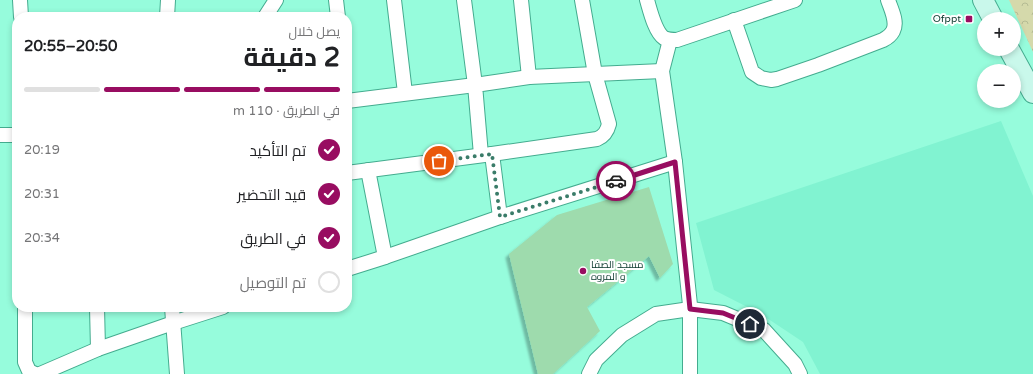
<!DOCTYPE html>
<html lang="ar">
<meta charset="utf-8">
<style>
body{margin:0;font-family:"Varela Round",Cairo,sans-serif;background:#f6f6f6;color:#202124;direction:rtl;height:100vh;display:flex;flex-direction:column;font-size:15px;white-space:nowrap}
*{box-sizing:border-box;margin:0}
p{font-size:13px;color:#757577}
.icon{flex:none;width:22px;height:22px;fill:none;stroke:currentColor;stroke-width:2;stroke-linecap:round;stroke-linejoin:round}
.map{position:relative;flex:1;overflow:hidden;direction:ltr}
.drawer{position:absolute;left:12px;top:12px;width:340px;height:300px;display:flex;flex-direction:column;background:#fff;border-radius:16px;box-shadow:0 2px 6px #0003;direction:rtl}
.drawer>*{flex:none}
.fabs{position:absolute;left:977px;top:12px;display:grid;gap:8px}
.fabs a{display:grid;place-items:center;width:44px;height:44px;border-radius:50%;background:#fff;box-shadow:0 2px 6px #0003;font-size:20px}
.pin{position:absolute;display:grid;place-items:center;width:34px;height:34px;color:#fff;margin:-17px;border:2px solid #fff;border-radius:50%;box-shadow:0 1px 4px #0007}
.courier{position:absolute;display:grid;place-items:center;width:40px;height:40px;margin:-20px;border:3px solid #980d61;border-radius:50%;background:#fff;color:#222;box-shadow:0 1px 5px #0007}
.overview em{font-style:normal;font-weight:700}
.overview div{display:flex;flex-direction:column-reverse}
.overview{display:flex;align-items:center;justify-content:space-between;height:68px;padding:0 12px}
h1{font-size:26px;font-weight:700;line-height:30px}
.bar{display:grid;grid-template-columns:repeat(4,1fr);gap:6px 4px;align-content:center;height:48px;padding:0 12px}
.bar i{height:5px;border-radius:3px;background:#e0e0e0}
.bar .on{background:#980d61}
.bar p{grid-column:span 4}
ol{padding:0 12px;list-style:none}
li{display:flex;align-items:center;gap:12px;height:44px}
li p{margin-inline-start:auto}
li .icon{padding:4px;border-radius:50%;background:#980d61;color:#fff;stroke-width:4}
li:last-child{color:#757577}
li i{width:22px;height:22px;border:2px solid #e0e0e0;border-radius:50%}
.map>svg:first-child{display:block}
.built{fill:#81f3d1}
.park{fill:url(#park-crowns)}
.building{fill:#9edbad;filter:url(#shadow)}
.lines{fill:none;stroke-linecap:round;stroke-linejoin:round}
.minor-casing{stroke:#44ac8f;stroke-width:16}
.secondary-casing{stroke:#44ac8f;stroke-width:22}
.minor{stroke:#fff;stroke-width:14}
.secondary{stroke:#c9f8eb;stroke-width:20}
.done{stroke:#3a7c69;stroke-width:4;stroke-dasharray:0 7.2}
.route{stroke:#980d61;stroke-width:5}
.poi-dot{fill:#980d61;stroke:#fff;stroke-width:1.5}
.labels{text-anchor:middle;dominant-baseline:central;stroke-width:4;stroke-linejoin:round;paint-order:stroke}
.poi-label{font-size:10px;fill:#08372b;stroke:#fff;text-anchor:end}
</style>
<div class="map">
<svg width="1033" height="374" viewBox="0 0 1033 374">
<defs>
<pattern id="park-crowns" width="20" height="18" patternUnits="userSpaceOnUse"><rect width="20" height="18" fill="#d5d9ab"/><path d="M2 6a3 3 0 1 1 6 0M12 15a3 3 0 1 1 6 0" fill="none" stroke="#b5bb93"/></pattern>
<filter id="shadow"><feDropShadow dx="-3.5" dy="3.5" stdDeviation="1" flood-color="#0004"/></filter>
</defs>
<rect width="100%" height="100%" fill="#96fcdc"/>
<polygon class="built" points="1001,121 1033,196 1033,374 820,374 803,342 761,314 714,290 696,223"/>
<polygon class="park" points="1009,0 1033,0 1033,52"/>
<polygon class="building" points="649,187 673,264 660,278 649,256 587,307 600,331 553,374 538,374 509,254 557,215"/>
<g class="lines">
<g class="minor-casing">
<g id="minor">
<polyline points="20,0 21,17"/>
<polyline points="336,0 338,17"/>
<polyline points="394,0 405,93"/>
<polyline points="521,0 529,77"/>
<path d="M647,0C650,10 655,32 664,38C668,40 672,40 677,40L795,0"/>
<polyline points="167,17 168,0"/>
<polyline points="265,17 276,0"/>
<path d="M734,20L752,72L761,78L771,80L777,79L818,65L883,40C887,38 891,35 893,31C898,22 891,9 888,0"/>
<polyline points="670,40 662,71 675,162 690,305 690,374"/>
<polyline points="347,101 475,85 464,0"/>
<polyline points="0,135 17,135"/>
<polyline points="492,154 500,217"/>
<polyline points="481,155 475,85 529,77 662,71"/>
<polyline points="368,170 385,257"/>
<path d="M347,173L492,154L597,139C604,136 607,132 609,124L595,74L582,0"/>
<polyline points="347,269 385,257 500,217 675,162"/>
<polyline points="25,307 25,362 29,371 35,374"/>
<polyline points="97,307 98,349"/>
<polyline points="172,307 177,374"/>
<polyline points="40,374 98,349 173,323 223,307"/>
<polyline points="589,374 596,360 622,335 656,314 690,309 723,313 764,330 795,364 800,374"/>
</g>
</g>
<g class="secondary-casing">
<g id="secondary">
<polyline points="983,0 993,19"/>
<polyline points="1009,49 1033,93"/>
</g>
</g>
<use href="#minor" class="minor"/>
<use href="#secondary" class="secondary"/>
</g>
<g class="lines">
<polyline class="done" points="439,161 492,154 500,217 616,181"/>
<polyline class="route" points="616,181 675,162 690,309 723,313 750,324"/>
</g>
<g class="poi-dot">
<rect x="965" y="15" width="8" height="8" rx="2"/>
<circle cx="583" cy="271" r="4"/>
</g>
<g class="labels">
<g class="poi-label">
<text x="961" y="19">Ofppt</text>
<text x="591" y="265" text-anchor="start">مسجد الصفا<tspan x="591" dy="12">و المروه</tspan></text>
</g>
</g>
</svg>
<div class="fabs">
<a>+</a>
<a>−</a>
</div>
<div class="pin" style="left:439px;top:161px;background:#ea580c"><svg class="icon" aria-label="bag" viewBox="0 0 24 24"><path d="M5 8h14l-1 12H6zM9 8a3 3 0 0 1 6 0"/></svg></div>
<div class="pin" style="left:750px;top:324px;background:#1f2937"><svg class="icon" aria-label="home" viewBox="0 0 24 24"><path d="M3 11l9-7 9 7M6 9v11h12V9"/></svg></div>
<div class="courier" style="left:616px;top:181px"><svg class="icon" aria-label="car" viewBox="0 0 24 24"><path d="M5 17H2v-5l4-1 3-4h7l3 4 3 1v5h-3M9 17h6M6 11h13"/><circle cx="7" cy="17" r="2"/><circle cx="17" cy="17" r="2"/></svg></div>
<section class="drawer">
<div class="overview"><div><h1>2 دقيقة</h1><p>يصل خلال</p></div><em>20:50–20:55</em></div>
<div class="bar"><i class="on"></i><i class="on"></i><i class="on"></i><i></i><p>في الطريق · 110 m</p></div>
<ol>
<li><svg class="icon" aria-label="check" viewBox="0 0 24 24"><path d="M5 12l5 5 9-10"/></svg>تم التأكيد<p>20:19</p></li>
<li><svg class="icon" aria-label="check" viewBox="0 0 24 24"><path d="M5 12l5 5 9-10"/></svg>قيد التحضير<p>20:31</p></li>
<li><svg class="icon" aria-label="check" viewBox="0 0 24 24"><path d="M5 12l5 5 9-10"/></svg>في الطريق<p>20:34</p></li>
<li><i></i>تم التوصيل</li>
</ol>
</section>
</div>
